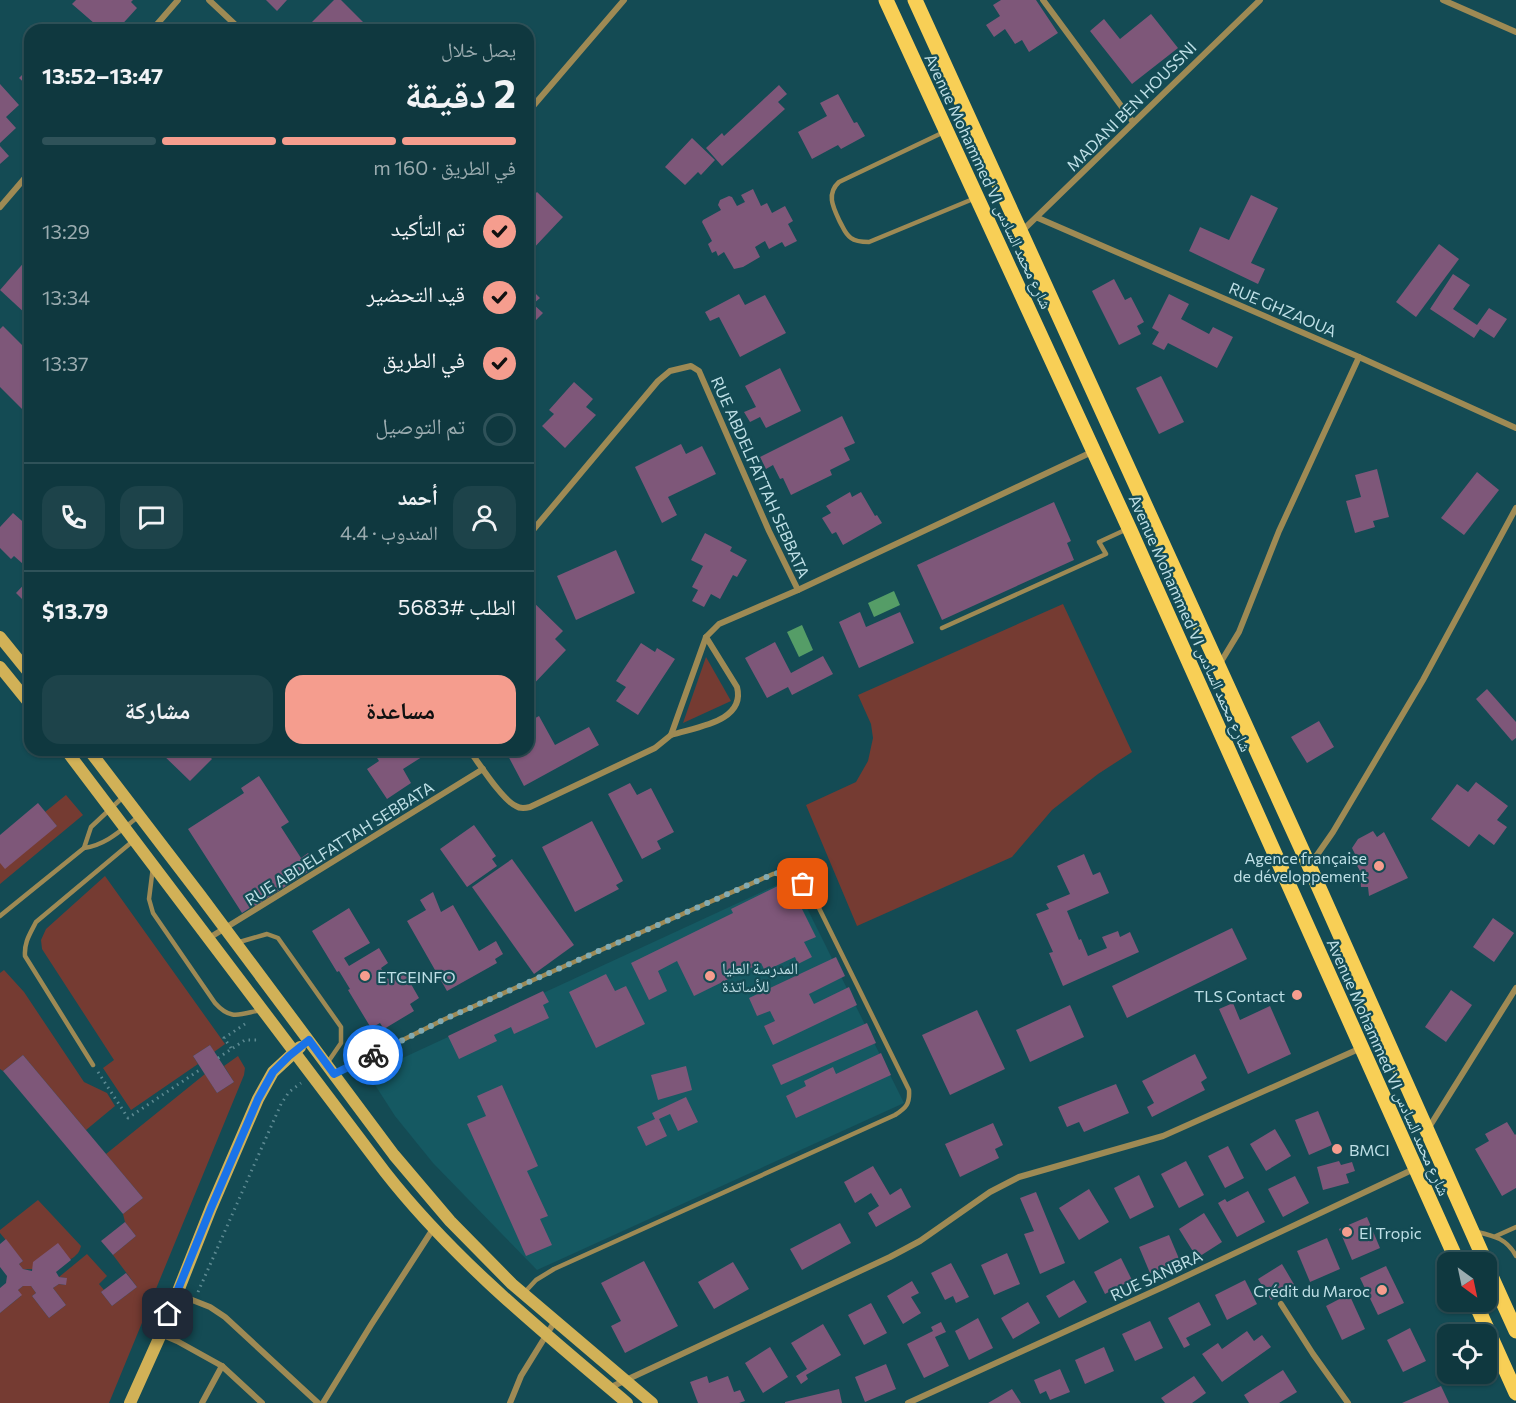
<!DOCTYPE html>
<html lang="ar">
<meta charset="utf-8">
<style>
body{margin:0;font-family:Commissioner,"Noto Naskh Arabic",sans-serif;background:#1d434a;color:#f1f3f6;direction:rtl;height:100vh;display:flex;flex-direction:column;font-size:22px;white-space:nowrap}
*{box-sizing:border-box;margin:0}
p{font-size:20px;color:#9bacb0}
.icon{flex:none;width:33px;height:33px;fill:none;stroke:currentColor;stroke-width:2;stroke-linecap:round;stroke-linejoin:round}
.map{position:relative;flex:1;overflow:hidden;direction:ltr}
.sheet{position:absolute;left:24px;top:24px;width:510px;height:732px;display:flex;flex-direction:column;background:#0f383f;border-radius:18px;box-shadow:0 2px 4px #0004,0 0 0 2px #2f5259;direction:rtl}
.sheet>*{flex:none}
.needle{width:39px;rotate:147deg}
.tools{position:absolute;left:1437px;top:1252px;display:grid;gap:12px}
.tools a{display:grid;place-items:center;width:60px;height:60px;border-radius:12px;background:#0f383f;box-shadow:0 2px 4px #0004,0 0 0 2px #2f5259;font-size:30px}
.pin{position:absolute;display:grid;place-items:center;width:51px;height:51px;color:#fff;margin:-26px;border-radius:12px;box-shadow:0 3px 9px #0006}
.courier{position:absolute;display:grid;place-items:center;width:60px;height:60px;margin:-30px;border:4px solid #1a73e8;border-radius:50%;background:#fff;color:#222;box-shadow:0 2px 8px #0007}
.headline em{font-style:normal;font-weight:700}
.headline div{display:flex;flex-direction:column-reverse}
.headline{display:flex;align-items:center;justify-content:space-between;height:102px;padding:0 18px}
h1{font-size:39px;font-weight:700;line-height:45px}
.bar{display:grid;grid-template-columns:repeat(4,1fr);gap:9px 6px;align-content:center;height:72px;padding:0 18px}
.bar i{height:8px;border-radius:4px;background:#2f5259}
.bar .selected{background:#f59d8e}
.bar p{grid-column:span 4}
.line{display:flex;align-items:center;gap:15px;padding:0 18px;border-top:2px solid #2f5259}
.line div{flex:1}
.round{display:grid;place-items:center;flex:none;width:63px;height:63px;border-radius:18px;background:#1d434a}
ol{padding:0 18px;list-style:none}
li{display:flex;align-items:center;gap:18px;height:66px}
li p{margin-inline-start:auto}
li .icon{padding:6px;border-radius:50%;background:#f59d8e;color:#111;stroke-width:4}
li:last-child{color:#9bacb0}
li i{width:33px;height:33px;border:3px solid #2f5259;border-radius:50%}
.cta{display:flex;gap:12px;margin-top:auto;padding:12px 18px}
.cta a{flex:1;height:69px;border-radius:18px;background:#f59d8e;color:#111;font-size:24px;font-weight:700;line-height:69px;text-align:center}
.cta a+a{background:#1d434a;color:#f1f3f6}
.map>svg:first-child{display:block}
.built{fill:#155962}
.green{fill:#753b32}
.water{fill:#559d67}
.building{fill:#7e5779}
.lines{fill:none;stroke-linecap:round;stroke-linejoin:round}
.path{stroke:#5d8a92;stroke-width:3;stroke-dasharray:1.5 4.5;stroke-linecap:butt}
.lane{stroke:#9e8a54;stroke-width:4.5}
.street{stroke:#9e8a54;stroke-width:6}
.secondary{stroke:#d1b157;stroke-width:12}
.primary{stroke:#f8cf56;stroke-width:15}
.done{stroke:#82abb3;stroke-width:6;stroke-dasharray:0 10.8}
.route{stroke:#1a73e8;stroke-width:8}
.poi-dot{fill:#f59d8e;stroke:#144b54;stroke-width:2}
.labels{text-anchor:middle;dominant-baseline:central;stroke-width:4.5;stroke-linejoin:round;paint-order:stroke}
.street-label{font-size:16px;fill:#bedfe6;stroke:#144b54}
.poi-label{font-size:16px;fill:#bedfe6;stroke:#144b54;text-anchor:start}
</style>
<div class="map">
<svg width="1516" height="1403" viewBox="0 0 1516 1403">
<rect width="100%" height="100%" fill="#144b54"/>
<polygon class="built" points="792,878 904,1103 537,1270 433,1163 395,1116 368,1074"/>
<g class="green">
<polygon points="1063,604 1132,752 1098,774 1052,810 1012,857 857,926 806,805 856,782 868,761 873,738 871,724 858,695"/>
<polygon points="706,657 731,701 683,723"/>
<polygon points="66,795 83,815 0,884 0,863 57,826 45,812"/>
<polygon points="105,876 225,1044 214,1052 210,1045 193,1056 198,1064 131,1110 103,1068 114,1060 42,949 41,940 46,929"/>
<polygon points="4,970 24,992 84,1082 107,1093 115,1106 86,1130 23,1055 3,1071 0,1069 0,973"/>
<polygon points="238,1056 245,1068 244,1075 109,1403 0,1403 0,1313 21,1296 18,1290 23,1286 31,1286 36,1293 32,1296 49,1318 66,1305 53,1288 59,1284 66,1285 66,1278 59,1277 87,1254 107,1276 99,1284 104,1290 101,1292 112,1306 137,1287 113,1255 136,1236 125,1222 123,1214 143,1198 106,1154 205,1074 217,1093 234,1082 224,1066"/>
<path d="M38,1200L81,1246C80,1249 79,1253 76,1255C69,1264 34,1271 23,1269L19,1264L23,1261L0,1233V1230Z"/>
</g>
<g class="water">
<polygon points="894,591 900,605 874,617 868,603"/>
<polygon points="802,625 813,650 799,657 787,632"/>
</g>
<g class="building">
<polygon points="76,0 133,0 131,2 137,8 117,30 102,30 72,4"/>
<polygon points="266,0 287,0 277,11"/>
<polygon points="334,0 341,0 363,22 354,30 307,30 306,28"/>
<polygon points="1001,0 1036,0 1058,33 1029,52 1022,40 1015,44 1005,29 994,37 986,25 1000,16 993,5"/>
<polygon points="1151,14 1178,48 1132,84 1090,31 1104,19 1120,39"/>
<polygon points="30,67 30,88 19,78"/>
<polygon points="0,84 19,105 6,117 16,128 0,143"/>
<polygon points="779,85 787,94 778,102 785,109 722,166 706,148 722,133 724,136"/>
<polygon points="838,94 854,123 857,122 865,136 841,149 838,145 812,159 798,132 827,116 820,103"/>
<polygon points="692,138 715,160 701,175 698,172 685,185 665,167"/>
<polygon points="0,146 9,156 0,164"/>
<polygon points="753,189 761,206 767,203 772,213 785,206 793,221 788,224 797,241 785,247 782,242 769,249 765,241 755,247 760,257 743,267 734,269 724,252 718,256 716,251 712,253 708,244 712,241 702,222 703,220 721,210 718,205 720,200 729,196 732,197 737,206 745,202 741,195"/>
<polygon points="537,192 563,217 530,252 528,201"/>
<polygon points="1251,195 1278,208 1251,263 1265,269 1258,284 1189,251 1200,227 1229,240"/>
<polygon points="1439,244 1459,259 1416,317 1396,302"/>
<polygon points="27,259 30,262 30,312 27,315 0,290"/>
<polygon points="1453,274 1470,285 1453,309 1477,325 1489,308 1507,319 1494,338 1480,329 1474,338 1430,309"/>
<polygon points="1114,279 1125,300 1131,297 1144,322 1137,326 1141,334 1119,345 1092,291"/>
<polygon points="528,286 540,298 533,304 543,313 528,328"/>
<polygon points="739,294 745,305 765,295 786,333 740,357 719,317 710,321 705,312"/>
<polygon points="1169,294 1189,304 1181,319 1209,334 1213,327 1233,337 1217,368 1168,343 1164,350 1152,344 1159,332 1152,328"/>
<polygon points="3,326 30,353 30,406 24,411 0,387 0,329"/>
<polygon points="780,368 801,411 766,428 760,417 750,422 744,412 756,407 745,386"/>
<polygon points="1161,376 1184,422 1159,434 1136,388"/>
<polygon points="574,382 593,399 586,407 596,415 565,448 542,426 554,414 549,410"/>
<polygon points="842,416 855,443 844,448 850,460 830,470 832,475 791,495 783,478 780,479 773,465 766,469 760,457"/>
<polygon points="681,444 686,454 702,446 716,474 668,497 677,515 662,523 635,467"/>
<polygon points="1377,469 1389,517 1373,521 1375,527 1355,533 1346,501 1361,497 1355,475"/>
<polygon points="1477,472 1499,490 1464,535 1441,518"/>
<polygon points="850,492 852,497 861,492 875,516 877,515 882,523 843,545 836,532 832,534 822,518 831,513 826,506"/>
<polygon points="1054,502 1071,541 1067,543 1074,560 942,620 917,565"/>
<polygon points="13,513 30,528 30,556 23,564 14,556 11,559 0,548 0,527"/>
<polygon points="705,533 732,547 730,551 747,560 737,577 733,575 720,599 711,594 704,607 692,601 698,590 692,587 703,566 691,560"/>
<polygon points="616,550 635,593 576,620 557,576"/>
<polygon points="30,578 30,607 16,593"/>
<polygon points="528,597 563,631 555,639 566,650 528,690"/>
<polygon points="860,612 866,627 900,612 914,643 859,668 839,622"/>
<polygon points="775,642 791,673 823,656 833,674 792,695 788,687 767,698 745,658"/>
<polygon points="641,643 655,652 657,648 675,659 638,715 616,701 626,687 616,681"/>
<polygon points="1487,689 1516,722 1516,738 1512,741 1476,699"/>
<polygon points="539,716 555,745 589,727 599,745 524,786 505,750 528,750 528,722"/>
<polygon points="1319,721 1334,747 1307,763 1291,737"/>
<polygon points="158,750 203,750 212,759 190,781"/>
<polygon points="372,750 421,750 425,755 403,769 411,783 387,799 367,769 379,761"/>
<polygon points="259,776 289,822 281,827 301,858 308,853 317,866 255,906 247,894 243,896 251,907 242,913 188,829 244,793 241,788"/>
<polygon points="1476,782 1508,806 1497,820 1507,827 1494,845 1479,834 1469,847 1431,819 1457,784 1468,792"/>
<polygon points="630,783 637,795 651,788 674,832 657,841 661,849 642,859 608,794"/>
<polygon points="38,803 57,826 5,869 0,863 0,835"/>
<polygon points="592,821 623,881 616,885 619,889 575,912 542,847"/>
<polygon points="474,825 496,856 492,859 497,866 467,887 440,849"/>
<polygon points="1373,831 1377,837 1384,832 1408,878 1369,896 1368,887 1361,887 1360,871 1354,860 1357,858 1352,848 1358,839"/>
<polygon points="1084,854 1093,875 1100,872 1109,893 1067,911 1079,940 1081,939 1088,956 1107,948 1102,937 1118,931 1120,937 1130,932 1139,952 1063,986 1049,953 1053,952 1036,914 1049,909 1046,904 1070,894 1057,866"/>
<polygon points="512,859 574,945 534,974 472,887"/>
<polygon points="788,881 816,937 804,942 812,957 798,964 795,957 765,971 761,963 694,996 677,961 658,971 667,991 649,1000 631,963 733,913 731,909"/>
<polygon points="433,892 441,912 453,905 479,951 496,941 503,954 495,959 497,963 447,991 407,921 426,910 420,900"/>
<polygon points="349,908 370,943 344,958 349,966 379,948 388,963 381,968 388,979 403,970 419,998 410,1004 414,1011 384,1029 380,1023 371,1028 348,990 350,989 339,971 337,972 312,931"/>
<polygon points="1493,918 1514,933 1494,962 1473,947"/>
<polygon points="1232,928 1247,959 1127,1018 1112,986"/>
<polygon points="836,957 845,976 809,994 814,1004 849,987 857,1005 773,1045 764,1026 775,1021 770,1011 757,1016 749,998"/>
<polygon points="606,974 615,991 626,986 645,1024 596,1048 569,992"/>
<polygon points="1451,990 1472,1005 1446,1042 1425,1027"/>
<polygon points="543,991 549,1002 543,1005 549,1018 514,1034 511,1027 494,1035 497,1041 459,1059 448,1036"/>
<polygon points="1233,1003 1240,1020 1270,1006 1291,1054 1248,1074 1219,1009"/>
<polygon points="1070,1005 1084,1037 1030,1062 1016,1030"/>
<polygon points="977,1010 1005,1069 950,1095 922,1035"/>
<polygon points="867,1023 876,1043 781,1085 772,1065"/>
<polygon points="210,1045 234,1082 217,1093 193,1056"/>
<polygon points="881,1053 891,1075 796,1118 786,1096 806,1086 804,1081 833,1067 836,1074"/>
<polygon points="1195,1054 1207,1078 1201,1082 1205,1090 1152,1117 1147,1107 1154,1103 1142,1081"/>
<polygon points="23,1055 143,1198 123,1214 3,1071"/>
<polygon points="686,1066 692,1090 658,1100 651,1075"/>
<polygon points="1116,1084 1129,1113 1084,1132 1079,1122 1067,1127 1058,1107"/>
<polygon points="502,1085 538,1166 527,1171 548,1216 540,1219 552,1245 526,1256 467,1124 486,1116 477,1096"/>
<polygon points="686,1097 698,1122 678,1131 670,1114 659,1119 667,1136 646,1146 637,1127 655,1119 652,1113"/>
<polygon points="1318,1111 1332,1145 1309,1155 1295,1120"/>
<polygon points="1507,1122 1515,1135 1516,1134 1516,1188 1502,1196 1475,1149 1489,1141 1485,1134"/>
<polygon points="993,1123 1003,1145 995,1149 999,1158 960,1177 945,1144"/>
<polygon points="1275,1129 1291,1156 1266,1171 1250,1144"/>
<polygon points="1228,1146 1244,1178 1225,1188 1208,1156"/>
<polygon points="1186,1161 1204,1195 1179,1208 1161,1174"/>
<polygon points="1339,1161 1341,1165 1352,1162 1355,1171 1346,1174 1349,1183 1323,1190 1317,1167"/>
<polygon points="873,1166 890,1195 901,1188 911,1207 876,1227 868,1213 879,1206 871,1193 855,1203 844,1182"/>
<polygon points="1139,1175 1154,1207 1130,1219 1114,1188"/>
<polygon points="1295,1176 1309,1203 1283,1217 1268,1189"/>
<polygon points="1089,1189 1109,1222 1079,1240 1059,1208"/>
<polygon points="1248,1191 1265,1222 1237,1237 1218,1203 1225,1199 1227,1202"/>
<polygon points="1036,1192 1065,1263 1040,1274 1024,1234 1034,1231 1020,1198"/>
<polygon points="1204,1213 1222,1242 1197,1258 1179,1229"/>
<polygon points="1367,1217 1380,1248 1352,1260 1339,1229"/>
<polygon points="125,1222 136,1236 113,1255 101,1241"/>
<polygon points="840,1223 851,1243 802,1270 790,1249"/>
<polygon points="1169,1235 1180,1261 1150,1273 1139,1247"/>
<polygon points="1327,1238 1340,1269 1310,1282 1297,1251"/>
<polygon points="6,1239 23,1261 19,1264 23,1269 32,1271 33,1262 58,1243 71,1260 56,1272 59,1277 67,1278 66,1285 59,1284 53,1288 66,1305 49,1318 32,1296 36,1293 31,1286 23,1286 18,1290 22,1295 0,1313 0,1288 6,1283 7,1276 0,1267 0,1244"/>
<polygon points="1007,1253 1020,1284 994,1295 981,1265"/>
<polygon points="1121,1258 1132,1280 1105,1294 1094,1272"/>
<polygon points="644,1261 678,1326 625,1353 611,1326 621,1321 601,1283"/>
<polygon points="733,1262 749,1289 714,1309 698,1282"/>
<polygon points="951,1263 969,1297 956,1303 953,1296 945,1300 931,1273"/>
<polygon points="1282,1264 1295,1286 1271,1300 1258,1279"/>
<polygon points="1386,1266 1404,1303 1378,1315 1360,1278"/>
<polygon points="126,1273 137,1287 112,1306 101,1292"/>
<polygon points="1074,1280 1087,1302 1059,1318 1046,1296"/>
<polygon points="1245,1280 1257,1304 1227,1320 1215,1295"/>
<polygon points="912,1281 919,1293 911,1297 921,1313 903,1324 887,1296"/>
<polygon points="1349,1294 1365,1329 1342,1340 1326,1306"/>
<polygon points="1028,1302 1040,1323 1013,1339 1001,1318"/>
<polygon points="1199,1302 1211,1325 1186,1338 1190,1345 1184,1348 1168,1318"/>
<polygon points="871,1303 887,1333 864,1345 848,1315"/>
<polygon points="978,1318 993,1348 969,1360 955,1331"/>
<polygon points="1150,1321 1163,1348 1135,1361 1122,1334"/>
<polygon points="941,1322 946,1332 935,1337 949,1366 924,1378 907,1344 933,1331 931,1327"/>
<polygon points="823,1324 841,1355 806,1375 808,1379 801,1384 796,1376 807,1369 791,1343"/>
<polygon points="1410,1328 1426,1361 1403,1372 1387,1340"/>
<polygon points="1247,1331 1254,1341 1262,1335 1271,1347 1222,1382 1202,1354 1218,1343 1222,1349"/>
<polygon points="770,1347 788,1377 763,1393 745,1363"/>
<polygon points="1104,1347 1114,1371 1085,1384 1075,1360"/>
<polygon points="886,1364 896,1389 865,1402 855,1377"/>
<polygon points="1060,1369 1070,1392 1050,1400 1046,1391 1040,1394 1034,1380"/>
<polygon points="1283,1370 1297,1392 1279,1403 1249,1403 1244,1395"/>
<polygon points="707,1376 709,1383 728,1376 734,1392 740,1390 745,1401 739,1403 698,1403 690,1382"/>
<polygon points="1194,1376 1206,1393 1192,1403 1165,1403 1161,1398"/>
<polygon points="1441,1386 1449,1403 1402,1403"/>
<polygon points="839,1389 842,1403 785,1403 785,1402"/>
<polygon points="1012,1389 1021,1403 988,1403"/>
</g>
<g class="lines">
<g class="path">
<polyline points="231,1048 224,1038 245,1024"/>
<polyline points="218,1058 245,1040 260,1040"/>
<polyline points="98,1072 128,1118 201,1069"/>
<polyline points="198,1292 281,1104 289,1092 301,1083"/>
<polyline points="182,1331 190,1309"/>
</g>
<g class="lane">
<path d="M944,132L839,182C826,194 833,207 840,222C843,227 845,234 851,238C856,242 863,242 869,242L973,199"/>
<polyline points="942,628 1106,554 1099,542 1125,530"/>
<polyline points="84,848 91,827 123,797"/>
<path d="M153,867L149,899L153,913L215,1003C231,1021 240,1014 261,1010"/>
<path d="M0,916L84,848C106,845 121,830 138,817"/>
<polyline points="236,943 267,934 278,938 341,1027 341,1043 328,1062"/>
<path d="M93,1065L25,956C24,942 30,934 36,922L133,841"/>
<path d="M336,1073L445,1019L773,874C797,869 804,884 816,902L909,1090C910,1104 906,1108 895,1115L554,1269L536,1280L524,1293"/>
<path d="M1477,1232C1495,1236 1507,1239 1516,1256"/>
<polyline points="1496,1236 1516,1227"/>
</g>
<g class="street">
<polyline points="209,0 241,30"/>
<polyline points="1043,0 1133,122"/>
<polyline points="1443,0 1516,32"/>
<polyline points="152,30 178,0"/>
<polyline points="528,112 624,0"/>
<polyline points="0,207 30,172"/>
<polyline points="1038,218 1359,357 1516,428"/>
<polyline points="1022,231 1260,0"/>
<polyline points="528,536 658,381 670,371 691,366 699,371 769,531 798,590"/>
<polyline points="1219,665 1239,632 1279,531 1359,357"/>
<path d="M671,735C695,727 746,722 737,687L706,637"/>
<path d="M469,750C479,763 502,800 516,806C520,809 526,808 530,807L655,748L671,735L706,637L719,624L798,590L1094,451"/>
<polyline points="1308,863 1317,855 1333,832 1423,680 1516,508"/>
<polyline points="209,938 483,769"/>
<polyline points="1428,1129 1516,988"/>
<polyline points="177,1294 210,1307 225,1317 318,1403"/>
<polyline points="1281,1304 1313,1354 1348,1403"/>
<polyline points="161,1334 177,1341 222,1366 262,1403"/>
<polyline points="609,1388 890,1257 920,1241 990,1192 1019,1177 1163,1136 1361,1048"/>
<polyline points="202,1403 222,1366"/>
<polyline points="323,1403 371,1325 433,1229"/>
<polyline points="510,1403 521,1376 555,1321"/>
<polyline points="908,1403 1163,1287 1414,1169"/>
</g>
<g class="secondary">
<polyline points="0,637 30,674"/>
<polyline points="0,667 30,704"/>
<path d="M66,750L385,1172C454,1260 542,1331 627,1403"/>
<polyline points="89,750 200,895 394,1155 450,1221 512,1284 652,1403"/>
<polyline points="130,1403 161,1334 211,1208 258,1099 273,1072 300,1047"/>
</g>
<g class="primary">
<polyline points="886,0 1129,528 1458,1263"/>
<polyline points="915,0 1308,863 1486,1263"/>
<polyline points="1486,1265 1516,1331"/>
<polyline points="1475,1302 1516,1393"/>
</g>
</g>
<g class="lines">
<path class="done" d="M373,1055L445,1019L773,874C787,871 793,874 803,884"/>
<polyline class="route" points="168,1314 211,1208 258,1099 273,1072 289,1056 309,1040 334,1074 373,1055"/>
</g>
<g class="poi-dot">
<circle cx="1379" cy="866" r="6"/>
<circle cx="365" cy="976" r="6"/>
<circle cx="710" cy="976" r="6"/>
<circle cx="1297" cy="995" r="6"/>
<circle cx="1337" cy="1149" r="6"/>
<circle cx="1347" cy="1232" r="6"/>
<circle cx="1382" cy="1290" r="6"/>
</g>
<g class="labels">
<g class="street-label">
<text transform="translate(1131 106) rotate(-45)">MADANI BEN HOUSSNI</text>
<text transform="translate(989 181) rotate(65)">Avenue Mohammed VI شارع محمد السادس</text>
<text transform="translate(1283 309) rotate(23)">RUE GHZAOUA</text>
<text transform="translate(761 477) rotate(66)">RUE ABDELFATTAH SEBBATA</text>
<text transform="translate(1191 623) rotate(66)">Avenue Mohammed VI شارع محمد السادس</text>
<text transform="translate(339 843) rotate(-32)">RUE ABDELFATTAH SEBBATA</text>
<text transform="translate(1389 1067) rotate(66)">Avenue Mohammed VI شارع محمد السادس</text>
<text transform="translate(1156 1275) rotate(-25)">RUE SANBRA</text>
</g>
<g class="poi-label">
<text x="1367" y="857" text-anchor="end">Agence française<tspan x="1367" dy="18">de développement</tspan></text>
<text x="722" y="967">المدرسة العليا<tspan x="722" dy="18">للأساتذة</tspan></text>
<text x="377" y="976">ETCEINFO</text>
<text x="1285" y="995" text-anchor="end">TLS Contact</text>
<text x="1349" y="1149">BMCI</text>
<text x="1359" y="1232">El Tropic</text>
<text x="1370" y="1290" text-anchor="end">Crédit du Maroc</text>
</g>
</g>
</svg>
<div class="tools">
<a><svg class="needle" viewBox="-14 -14 28 28"><path d="M0-13l5 13h-10z" fill="#e53935"/><path d="M0 13l5-13h-10z" fill="#9bacb0"/></svg></a>
<a><svg class="icon" aria-label="locate" viewBox="0 0 24 24"><circle cx="12" cy="12" r="6"/><path d="M12 2v4M12 18v4M2 12h4M18 12h4"/></svg></a>
</div>
<div class="pin" style="left:803px;top:884px;background:#ea580c"><svg class="icon" aria-label="bag" viewBox="0 0 24 24"><path d="M5 8h14l-1 12H6zM9 8a3 3 0 0 1 6 0"/></svg></div>
<div class="pin" style="left:168px;top:1314px;background:#1f2937"><svg class="icon" aria-label="home" viewBox="0 0 24 24"><path d="M3 11l9-7 9 7M6 9v11h12V9"/></svg></div>
<div class="courier" style="left:373px;top:1055px"><svg class="icon" aria-label="bike" viewBox="0 0 24 24"><circle cx="6" cy="16" r="4"/><circle cx="18" cy="16" r="4"/><path d="M6 16l4-8h5l3 8M10 8l3 8H6M13 5h3"/></svg></div>
<section class="sheet">
<div class="headline"><div><h1>2 دقيقة</h1><p>يصل خلال</p></div><em>13:47–13:52</em></div>
<div class="bar"><i class="selected"></i><i class="selected"></i><i class="selected"></i><i></i><p>في الطريق · 160 m</p></div>
<ol>
<li><svg class="icon" aria-label="check" viewBox="0 0 24 24"><path d="M5 12l5 5 9-10"/></svg>تم التأكيد<p>13:29</p></li>
<li><svg class="icon" aria-label="check" viewBox="0 0 24 24"><path d="M5 12l5 5 9-10"/></svg>قيد التحضير<p>13:34</p></li>
<li><svg class="icon" aria-label="check" viewBox="0 0 24 24"><path d="M5 12l5 5 9-10"/></svg>في الطريق<p>13:37</p></li>
<li><i></i>تم التوصيل</li>
</ol>
<div class="line" style="height:108px"><a class="round"><svg class="icon" aria-label="person" viewBox="0 0 24 24"><circle cx="12" cy="8" r="4"/><path d="M4 21q1-7 8-7t8 7"/></svg></a><div><b>أحمد</b><p>المندوب · 4.4</p></div><a class="round"><svg class="icon" aria-label="chat" viewBox="0 0 24 24"><path d="M4 5h16v11H9l-5 4z"/></svg></a><a class="round"><svg class="icon" aria-label="phone" viewBox="0 0 24 24"><path d="M5 4h4l2 5-3 2q2 4 5 5l2-3 5 2v4C11 20 4 13 5 4z"/></svg></a></div>
<div class="line" style="height:78px"><div>الطلب #5683</div><b>$13.79</b></div>
<div class="cta"><a>مساعدة</a><a>مشاركة</a></div>
</section>
</div>
